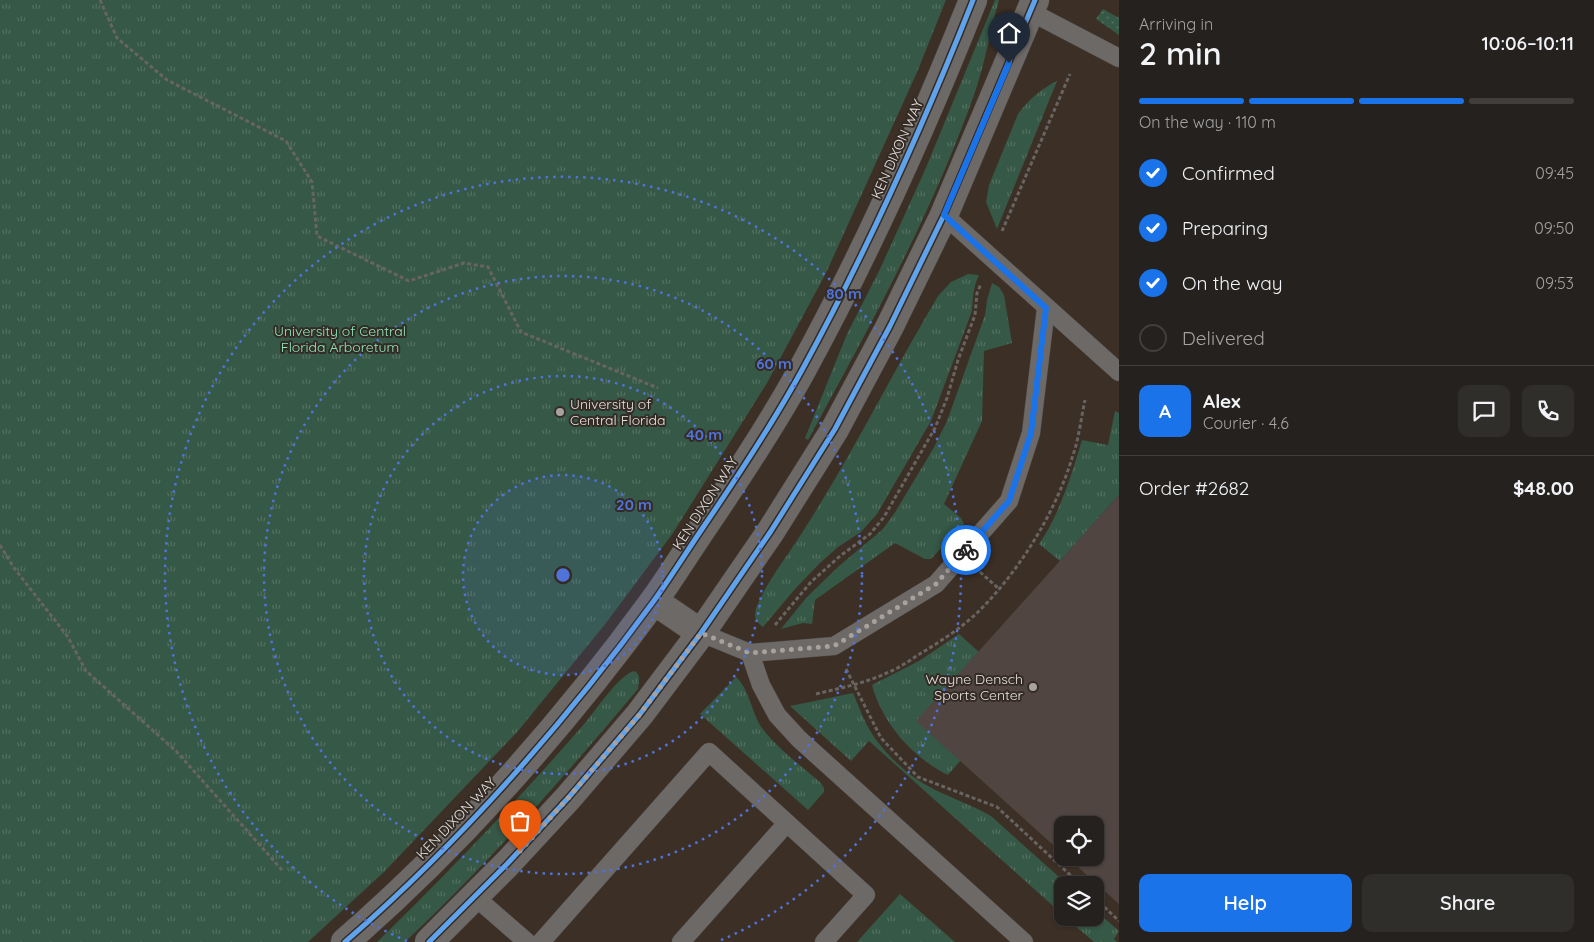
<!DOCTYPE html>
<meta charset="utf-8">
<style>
body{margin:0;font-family:Quicksand,sans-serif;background:#302e2b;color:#f1f3f6;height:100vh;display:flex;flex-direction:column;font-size:19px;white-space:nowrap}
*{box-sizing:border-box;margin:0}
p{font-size:16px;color:#a3a3a4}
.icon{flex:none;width:28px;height:28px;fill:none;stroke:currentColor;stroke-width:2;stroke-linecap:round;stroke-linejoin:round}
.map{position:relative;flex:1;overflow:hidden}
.sheet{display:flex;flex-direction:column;background:#24211e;width:475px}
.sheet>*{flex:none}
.buttons{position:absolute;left:1054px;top:816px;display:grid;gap:10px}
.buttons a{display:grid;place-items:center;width:50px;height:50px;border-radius:10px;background:#24211e;box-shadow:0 1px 4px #0004,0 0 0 1px #413e3c;font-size:25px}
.pin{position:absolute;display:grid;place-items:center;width:42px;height:42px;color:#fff;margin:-51px -21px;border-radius:50% 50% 50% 0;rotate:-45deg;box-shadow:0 0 5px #0007}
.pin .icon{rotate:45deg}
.courier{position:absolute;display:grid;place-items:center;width:50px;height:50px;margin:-25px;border:4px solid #1a73e8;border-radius:50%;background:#fff;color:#222;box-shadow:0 1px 6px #0007}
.summary em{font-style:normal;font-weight:600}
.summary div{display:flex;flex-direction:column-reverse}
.summary{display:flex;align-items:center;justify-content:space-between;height:85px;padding:0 20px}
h1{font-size:32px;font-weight:600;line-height:38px}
.bar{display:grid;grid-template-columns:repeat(4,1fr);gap:8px 5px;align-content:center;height:60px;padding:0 20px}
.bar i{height:6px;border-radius:4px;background:#413e3c}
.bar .current{background:#1a73e8}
.bar p{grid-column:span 4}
.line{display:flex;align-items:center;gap:12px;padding:0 20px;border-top:1px solid #413e3c}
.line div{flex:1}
.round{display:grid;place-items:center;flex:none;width:52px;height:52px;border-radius:10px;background:#302e2b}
ol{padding:0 20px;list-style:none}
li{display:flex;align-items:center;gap:15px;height:55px}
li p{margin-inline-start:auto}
li .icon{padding:5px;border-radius:50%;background:#1a73e8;color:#fff;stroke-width:4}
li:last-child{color:#a3a3a4}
li i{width:28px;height:28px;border:2px solid #413e3c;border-radius:50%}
.action{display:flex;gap:10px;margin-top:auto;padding:10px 20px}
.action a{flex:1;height:58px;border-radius:10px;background:#1a73e8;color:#fff;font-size:20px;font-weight:600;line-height:58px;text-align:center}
.action a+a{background:#302e2b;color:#f1f3f6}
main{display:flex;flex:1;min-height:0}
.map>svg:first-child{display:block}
.built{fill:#3c2f25;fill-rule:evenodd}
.grass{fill:url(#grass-tufts)}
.garden{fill:url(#garden-dots)}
.building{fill:#504540}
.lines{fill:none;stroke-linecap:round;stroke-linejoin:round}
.service-casing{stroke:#4e4a47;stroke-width:19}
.minor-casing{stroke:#4e4a47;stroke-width:29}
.path{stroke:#686462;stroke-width:3;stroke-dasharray:4 2.5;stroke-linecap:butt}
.service{stroke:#6d6967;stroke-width:18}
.minor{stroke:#6d6967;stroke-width:28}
.cycleway-casing{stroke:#342b25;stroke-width:8}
.cycleway{stroke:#60a3ed;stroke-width:5}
.done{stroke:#a8a29e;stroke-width:5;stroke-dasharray:0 9}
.route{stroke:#1a73e8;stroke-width:6}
.ring{fill:none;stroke:#5073da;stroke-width:2.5;stroke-dasharray:2.5 5}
.poi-dot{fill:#a8a29e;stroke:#342b25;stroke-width:2}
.labels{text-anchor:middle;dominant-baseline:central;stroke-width:4;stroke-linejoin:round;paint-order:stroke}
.street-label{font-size:14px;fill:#e8e2de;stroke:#342b25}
.park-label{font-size:14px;fill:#8be9ba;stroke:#342b25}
.poi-label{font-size:14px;fill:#e8e2de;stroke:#342b25;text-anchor:start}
.centre{fill:#5073da;stroke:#342b25;stroke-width:2.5}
.ring-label{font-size:15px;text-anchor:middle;font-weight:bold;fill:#5073da;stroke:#342b25;stroke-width:4;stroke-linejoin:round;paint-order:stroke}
</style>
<main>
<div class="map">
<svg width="1119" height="942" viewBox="0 0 1119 942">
<defs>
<pattern id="grass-tufts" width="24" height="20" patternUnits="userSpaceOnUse" patternTransform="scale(1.25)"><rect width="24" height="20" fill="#365846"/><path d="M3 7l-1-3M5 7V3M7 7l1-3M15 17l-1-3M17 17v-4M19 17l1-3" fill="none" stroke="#537060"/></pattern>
<pattern id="garden-dots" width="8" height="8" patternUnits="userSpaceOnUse" patternTransform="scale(1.25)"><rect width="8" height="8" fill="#365846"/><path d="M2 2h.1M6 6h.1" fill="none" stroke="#537060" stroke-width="1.8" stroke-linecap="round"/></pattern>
</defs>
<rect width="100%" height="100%" fill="#302c28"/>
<path class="built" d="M0,0H1119V942H0ZM1062,825H1095V858H1062ZM1062,885H1095V918H1062Z"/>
<g class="grass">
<polygon points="0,0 946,0 918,70 826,273 767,383 673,533 606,623 518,731 385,871 308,942 0,942"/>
<path d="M995,0H999C990,31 985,64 974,95C931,216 869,328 808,440L805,438L847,334L880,269L925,170Z"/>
<path d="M1057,81L997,229L986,202L989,185L1018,114C1029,99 1041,89 1057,81Z"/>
<path d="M968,274L979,275C973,287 973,298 972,311L931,421L877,514L861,532L838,547L820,563L795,589L763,627C759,624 755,620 755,615C756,597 787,556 798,539C849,461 890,377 938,296L951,282Z"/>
<polygon points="992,283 999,287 1004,295 1012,343 984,351 982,421 944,504 961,518 964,524 931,559 925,559 895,543 815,600 812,624 803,623 781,629 806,598 839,566 882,530 894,514 933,449 947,421 985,315 987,300"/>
<path d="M1115,411L1119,413V495L1060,561L1039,544C1059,516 1072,473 1082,440L1108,445Z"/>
<path d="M959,634L979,652L960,761L948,775C913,758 882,723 872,685L919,661Z"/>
<path d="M634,671C641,674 639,681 638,689C564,777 489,863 405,942H377C449,872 519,799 585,723C595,711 620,674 634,671Z"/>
<path d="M736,677C750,690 751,712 762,728C778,749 801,766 821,783L824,788V792L808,810L700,714Z"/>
<path d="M853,693C860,709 866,727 877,741C890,758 909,776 928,786C949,798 971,804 991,816L1068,885H1062V914L869,741L851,761L790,706Z"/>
<polygon points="900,894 955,942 857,942"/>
<polygon points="1095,910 1119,931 1114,939 1117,942 1094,942 1066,918 1095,918"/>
</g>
<polygon class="garden" points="1103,9 1119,18 1119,35 1096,19"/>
<polygon class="building" points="1119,495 1119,904 1068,858 1095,858 1095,825 1062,825 1062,853 916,721"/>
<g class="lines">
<g class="service-casing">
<g id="service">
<polyline points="1031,12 1119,58"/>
<polyline points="944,215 1119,372"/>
<polyline points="701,633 750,653 834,646 936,584 1009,501 1031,433 1046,308"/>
<polyline points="750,653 761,685 777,715 799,739 1024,942"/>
<polyline points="474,896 527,942"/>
<polyline points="541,942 709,752 866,895 824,942"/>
<polyline points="681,942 787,823"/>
</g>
</g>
<g class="minor-casing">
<g id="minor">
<polyline points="654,601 701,633"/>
<path d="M345,942C460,842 563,725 653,602C671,577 687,551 704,526C738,476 773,423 802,370C867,251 923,126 973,0"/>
<polyline points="429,942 507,864 569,797 640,714 701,633 771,531 835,429 890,326 944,215 1035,0"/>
</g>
</g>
<g class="path">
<polyline points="100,0 117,38 167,80 286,141 312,182 317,236 409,281 464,263 488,267 521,332 658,388"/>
<polyline points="1002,231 1070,74"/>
<polyline points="0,545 14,568 68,637 86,671 176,751 282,870"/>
<polyline points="980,572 998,588"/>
<polyline points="775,625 811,582 840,556 870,534 884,517 935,428 947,398 958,360 975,315 977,293 981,284"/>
<polyline points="846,669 881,738 918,777 997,807 1081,885"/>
<path d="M816,694C841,688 866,683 889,672C899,668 909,661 918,655C938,643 960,629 977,613C1019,572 1056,512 1073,455C1079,438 1081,418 1085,400"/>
<polyline points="1095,898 1119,921"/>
</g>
<use href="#service" class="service"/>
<use href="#minor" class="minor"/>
<g class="cycleway-casing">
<g id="cycleway">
<path d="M345,942C460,842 563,725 653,602C671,577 687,551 704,526C738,476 773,423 802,370C867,251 923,126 973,0"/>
<polyline points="429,942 507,864 569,797 640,714 701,633 771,531 835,429 890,326 944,215 1035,0"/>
</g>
</g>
<use href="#cycleway" class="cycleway"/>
</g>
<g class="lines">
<polyline class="done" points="520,851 569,797 640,714 701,633 750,653 834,646 936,584 966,550"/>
<polyline class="route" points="966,550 1009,501 1031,433 1046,308 944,215 1009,63"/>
</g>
<circle cx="563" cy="575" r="100" fill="#5073da" fill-opacity=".12"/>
<g class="ring">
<circle cx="563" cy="575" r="100"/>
<circle cx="563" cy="575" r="199"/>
<circle cx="563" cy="575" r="299"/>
<path d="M407 941A398 398 0 1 1 719 941"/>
</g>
<g class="poi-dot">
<circle cx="560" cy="412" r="5"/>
<circle cx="1033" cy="687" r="5"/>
</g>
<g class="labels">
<g class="street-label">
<text transform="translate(897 149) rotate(-66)">KEN DIXON WAY</text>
<text transform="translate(705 503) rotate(-57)">KEN DIXON WAY</text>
<text transform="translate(456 818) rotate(-46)">KEN DIXON WAY</text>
</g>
<g class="park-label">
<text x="340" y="331">University of Central<tspan x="340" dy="16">Florida Arboretum</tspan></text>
</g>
<g class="poi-label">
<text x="570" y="404">University of<tspan x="570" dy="16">Central Florida</tspan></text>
<text x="1023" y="679" text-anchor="end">Wayne Densch<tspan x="1023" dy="16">Sports Center</tspan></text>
</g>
</g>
<circle cx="563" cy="575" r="8" class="centre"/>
<g class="ring-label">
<text x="844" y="299">80 m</text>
<text x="774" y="369">60 m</text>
<text x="704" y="440">40 m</text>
<text x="634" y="510">20 m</text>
</g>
</svg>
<div class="buttons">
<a><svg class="icon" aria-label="locate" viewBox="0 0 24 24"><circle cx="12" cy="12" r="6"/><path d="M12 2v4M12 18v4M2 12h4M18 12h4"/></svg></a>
<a><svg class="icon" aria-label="layers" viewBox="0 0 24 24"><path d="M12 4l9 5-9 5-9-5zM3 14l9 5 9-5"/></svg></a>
</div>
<div class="pin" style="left:520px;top:851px;background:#ea580c"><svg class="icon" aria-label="bag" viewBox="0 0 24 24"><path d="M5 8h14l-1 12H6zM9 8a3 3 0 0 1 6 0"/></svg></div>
<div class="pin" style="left:1009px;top:63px;background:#1f2937"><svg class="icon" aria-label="home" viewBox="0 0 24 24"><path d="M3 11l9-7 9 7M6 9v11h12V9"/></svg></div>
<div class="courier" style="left:966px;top:550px"><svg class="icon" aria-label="bike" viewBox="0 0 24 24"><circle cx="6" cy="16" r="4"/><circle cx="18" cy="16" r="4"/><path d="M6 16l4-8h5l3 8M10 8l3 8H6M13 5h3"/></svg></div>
</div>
<section class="sheet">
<div class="summary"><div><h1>2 min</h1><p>Arriving in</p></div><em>10:06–10:11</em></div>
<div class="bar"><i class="current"></i><i class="current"></i><i class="current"></i><i></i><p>On the way · 110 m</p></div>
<ol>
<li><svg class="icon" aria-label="check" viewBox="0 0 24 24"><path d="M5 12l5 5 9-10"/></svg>Confirmed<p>09:45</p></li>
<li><svg class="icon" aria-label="check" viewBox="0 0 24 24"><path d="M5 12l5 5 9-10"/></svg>Preparing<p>09:50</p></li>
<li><svg class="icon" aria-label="check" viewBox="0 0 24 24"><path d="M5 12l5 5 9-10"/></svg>On the way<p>09:53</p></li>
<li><i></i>Delivered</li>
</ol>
<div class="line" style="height:90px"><b class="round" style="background:#1a73e8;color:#fff">A</b><div><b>Alex</b><p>Courier · 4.6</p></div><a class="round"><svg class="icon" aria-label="chat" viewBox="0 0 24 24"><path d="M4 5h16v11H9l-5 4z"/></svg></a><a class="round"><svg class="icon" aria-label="phone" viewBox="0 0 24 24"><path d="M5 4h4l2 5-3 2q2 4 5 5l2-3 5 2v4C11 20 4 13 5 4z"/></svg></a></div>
<div class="line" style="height:65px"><div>Order #2682</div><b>$48.00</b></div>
<div class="action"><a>Help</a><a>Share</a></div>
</section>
</main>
